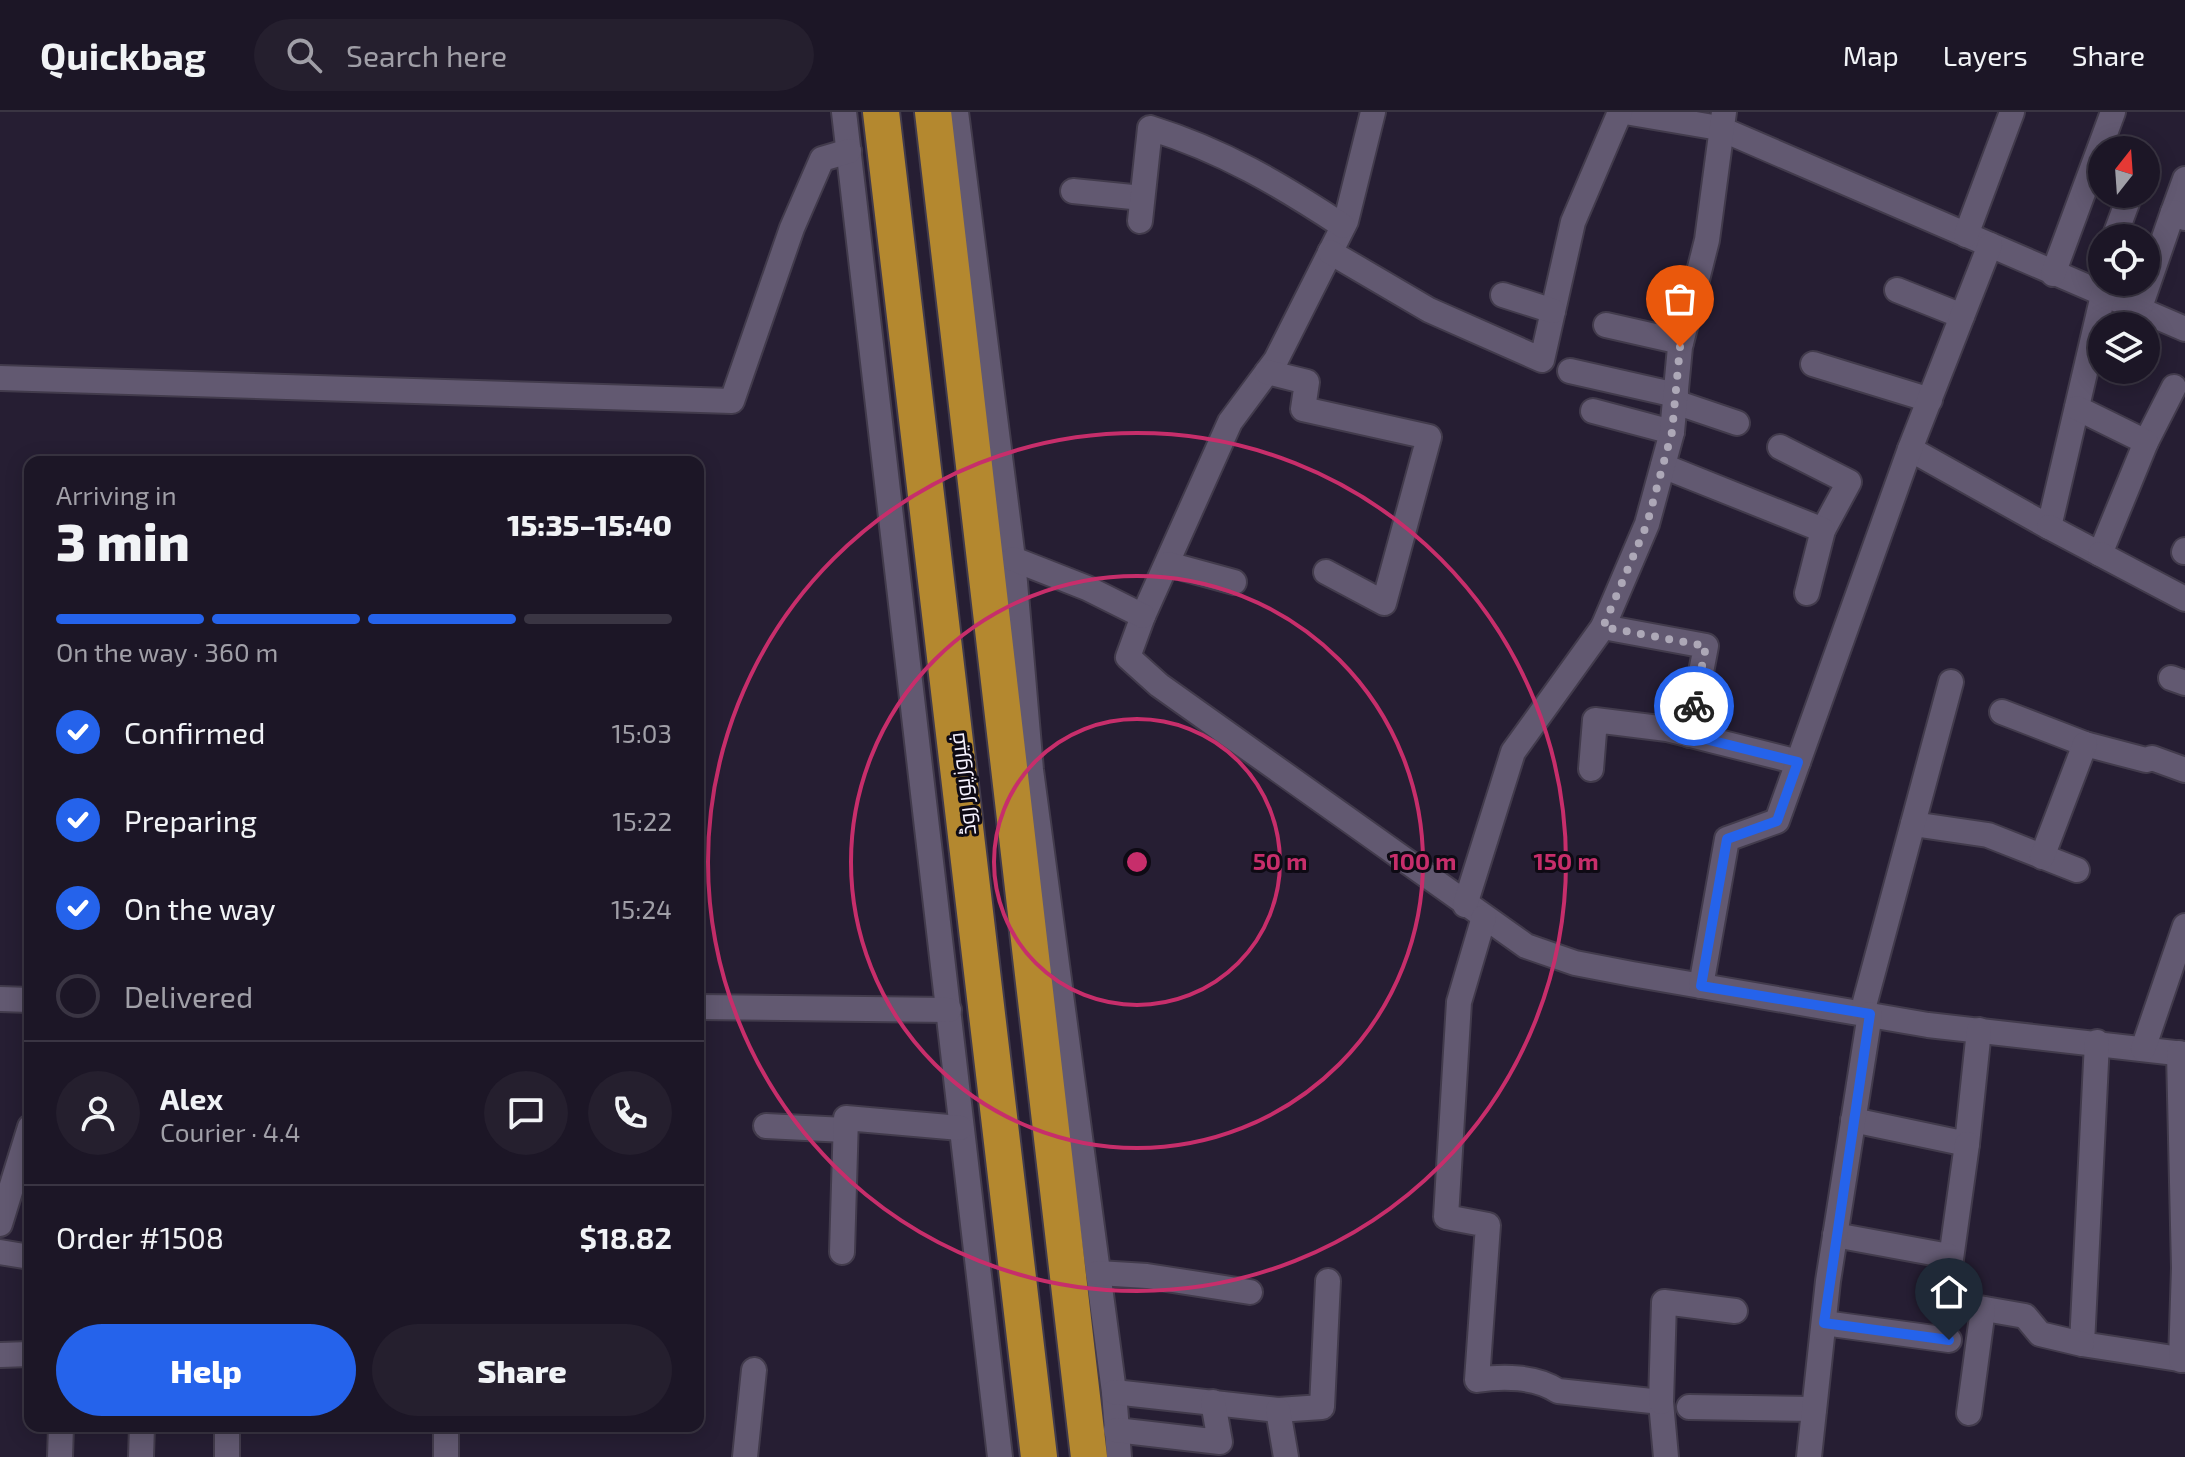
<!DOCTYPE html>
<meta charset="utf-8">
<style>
body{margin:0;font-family:"Exo 2",Cairo,sans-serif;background:#251f2e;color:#f1f3f6;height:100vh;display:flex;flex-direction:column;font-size:30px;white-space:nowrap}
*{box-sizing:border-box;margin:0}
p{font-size:26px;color:#a09fa7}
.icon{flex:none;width:44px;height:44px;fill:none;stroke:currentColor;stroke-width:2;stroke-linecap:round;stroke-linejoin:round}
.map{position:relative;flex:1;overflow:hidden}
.side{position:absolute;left:24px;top:344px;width:680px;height:976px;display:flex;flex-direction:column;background:#1c1626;border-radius:16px;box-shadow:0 4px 20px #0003,0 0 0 2px #3a3543}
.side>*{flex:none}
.needle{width:52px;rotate:17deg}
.buttons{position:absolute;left:2088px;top:24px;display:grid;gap:16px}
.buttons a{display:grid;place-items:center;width:72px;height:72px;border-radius:50%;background:#1c1626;box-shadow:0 4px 20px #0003,0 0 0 2px #3a3543;font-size:40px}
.pin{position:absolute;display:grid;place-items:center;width:68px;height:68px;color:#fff;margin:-82px -34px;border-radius:50% 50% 50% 0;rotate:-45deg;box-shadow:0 0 8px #0007}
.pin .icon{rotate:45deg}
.courier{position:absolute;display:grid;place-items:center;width:80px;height:80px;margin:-40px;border:6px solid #2563eb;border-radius:50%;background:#fff;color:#222;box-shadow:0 2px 10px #0007}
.headline em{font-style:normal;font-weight:800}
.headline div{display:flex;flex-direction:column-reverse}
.headline{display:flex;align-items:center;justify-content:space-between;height:136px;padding:0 32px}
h1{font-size:52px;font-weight:800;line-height:60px}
.bar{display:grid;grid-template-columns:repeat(4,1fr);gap:12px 8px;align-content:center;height:96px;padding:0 32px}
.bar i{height:10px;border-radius:6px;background:#3a3543}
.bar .current{background:#2563eb}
.bar p{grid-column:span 4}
.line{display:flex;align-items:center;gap:20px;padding:0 32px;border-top:2px solid #3a3543}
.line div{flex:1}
.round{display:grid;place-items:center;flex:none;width:84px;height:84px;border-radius:42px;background:#251f2e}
ol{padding:0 32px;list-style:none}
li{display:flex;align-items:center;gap:24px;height:88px}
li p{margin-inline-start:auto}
li .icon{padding:8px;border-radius:50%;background:#2563eb;color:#fff;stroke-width:4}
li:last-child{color:#a09fa7}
li i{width:44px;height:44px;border:4px solid #3a3543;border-radius:50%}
.primary-button{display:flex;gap:16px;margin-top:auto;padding:16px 32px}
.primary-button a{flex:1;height:92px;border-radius:48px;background:#2563eb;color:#fff;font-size:32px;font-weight:800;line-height:92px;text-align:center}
.primary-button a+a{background:#251f2e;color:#f1f3f6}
header{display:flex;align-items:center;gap:48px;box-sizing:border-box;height:112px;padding:0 40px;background:#1c1626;border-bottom:2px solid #3a3543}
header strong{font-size:38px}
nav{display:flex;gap:44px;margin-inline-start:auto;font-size:28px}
.search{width:560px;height:72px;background:#251f2e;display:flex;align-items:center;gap:20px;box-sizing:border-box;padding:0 28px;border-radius:44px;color:#a09fa7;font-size:30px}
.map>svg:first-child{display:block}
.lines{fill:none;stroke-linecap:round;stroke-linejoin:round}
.minor-casing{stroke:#423b4c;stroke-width:28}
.highway-casing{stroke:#423b4c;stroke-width:40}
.minor{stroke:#625971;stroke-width:24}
.highway{stroke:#b4882f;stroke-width:36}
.done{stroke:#ada8b7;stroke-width:8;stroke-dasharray:0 14.4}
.route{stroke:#2563eb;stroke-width:10}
.ring{fill:none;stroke:#c72e6b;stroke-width:4}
.labels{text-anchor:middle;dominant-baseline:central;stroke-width:6;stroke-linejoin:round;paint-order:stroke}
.street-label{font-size:22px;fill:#f6f2fe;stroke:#0e0a14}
.centre{fill:#c72e6b;stroke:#0e0a14;stroke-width:4}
.ring-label{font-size:24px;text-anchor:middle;font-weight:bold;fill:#c72e6b;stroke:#0e0a14;stroke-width:6;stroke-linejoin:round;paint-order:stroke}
</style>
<header>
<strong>Quickbag</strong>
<div class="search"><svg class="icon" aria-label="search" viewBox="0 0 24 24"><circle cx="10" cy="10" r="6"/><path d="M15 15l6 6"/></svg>Search here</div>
<nav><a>Map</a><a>Layers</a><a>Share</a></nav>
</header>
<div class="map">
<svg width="2185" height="1345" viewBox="0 0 2185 1345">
<rect width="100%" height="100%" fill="#261e33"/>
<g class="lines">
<g class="minor-casing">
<g id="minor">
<polyline points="844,0 1000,1345"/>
<polyline points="956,0 1013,447 1031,658 1114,1280 1119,1345"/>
<polyline points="1373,0 1346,109 1276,248 1230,310 1143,504 1128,545 1159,573 1526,834 1575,851 1632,862 1928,913 2185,942"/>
<polyline points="1625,0 1719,16 2185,217"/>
<polyline points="1073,79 1142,86"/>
<polyline points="2173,100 2185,67"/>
<path d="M1140,109L1150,16C1224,39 1279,72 1343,114"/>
<polyline points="1966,123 2012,0"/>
<polyline points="2114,126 2127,91"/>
<polyline points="1330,140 1429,198 1542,248 1573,110 1620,0"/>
<polyline points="2053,162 2113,0"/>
<polyline points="1897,178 1962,204"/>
<polyline points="1503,183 1553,199"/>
<polyline points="2139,198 2173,100 2185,106"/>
<polyline points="1606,213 1681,230"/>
<polyline points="1813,252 1930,288"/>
<polyline points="1570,259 1676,283"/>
<polyline points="1267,260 1307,270 1303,297 1429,325 1384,491 1326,460"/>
<polyline points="0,266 732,289 792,116 822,47 849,39"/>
<polyline points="1675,290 1737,311"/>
<polyline points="1593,299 1672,320"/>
<polyline points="2146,330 2174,275"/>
<polyline points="1780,335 1849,370 1823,418"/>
<polyline points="1910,337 2049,415 2103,183"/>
<polyline points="1663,354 1823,418 1807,481"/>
<polyline points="2049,415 2100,442 2146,330 2077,296"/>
<polyline points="2184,440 2185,438"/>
<polyline points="2100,442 2185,487"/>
<polyline points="1013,447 1087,476 1143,504"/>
<polyline points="1168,452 1234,470"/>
<polyline points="1603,515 1706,534 1689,623"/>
<polyline points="2171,566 2185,571"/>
<polyline points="2002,600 2085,632 2146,648 2152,646 2185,658"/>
<polyline points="1591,657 1595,608 1667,617 1798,650"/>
<polyline points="1913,712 1988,723 2077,758"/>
<polyline points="2042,745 2085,632"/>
<polyline points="1465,793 1513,640 1603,515 1647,412 1672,320 1680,235 1707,128 1724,0"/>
<path d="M1484,805L1459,890L1446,1105L1488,1113L1477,1268C1502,1264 1536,1264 1558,1279L1661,1290L1666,1345"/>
<polyline points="1701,874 1727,727 1777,709 1910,337 1990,133"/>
<polyline points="0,887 30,888"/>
<polyline points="698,895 949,898"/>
<polyline points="1862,901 1951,570"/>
<polyline points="2097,930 2082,1232 2185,1248"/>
<polyline points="2143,937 2185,814"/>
<polyline points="2179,941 2184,1156 2181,1248"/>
<polyline points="1853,1008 1967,1032 1979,918"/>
<polyline points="766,1014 845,1018"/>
<polyline points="1967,1032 1945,1190 2025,1204 2040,1222 2082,1232"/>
<polyline points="0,1112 30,1015"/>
<polyline points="1835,1123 1949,1144"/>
<polyline points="0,1140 30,1145"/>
<polyline points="842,1140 846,1006 960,1016"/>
<polyline points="1098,1161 1147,1164 1250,1180"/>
<polyline points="1824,1211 1949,1228"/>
<polyline points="0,1243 30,1242"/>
<polyline points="1114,1280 1278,1298 1322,1295 1328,1169"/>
<polyline points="1661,1290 1664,1190 1735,1199"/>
<polyline points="1689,1295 1814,1297"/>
<polyline points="1278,1298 1286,1345"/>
<polyline points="1969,1301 1983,1197"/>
<polyline points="446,1314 446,1345"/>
<polyline points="1116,1318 1220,1330 1213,1290"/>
<polyline points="60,1345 61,1314"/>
<polyline points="141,1345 142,1314"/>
<polyline points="227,1345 227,1314"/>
<polyline points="745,1345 754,1258"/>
<polyline points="1809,1345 1828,1169 1870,902"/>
</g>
</g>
<g class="highway-casing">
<g id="highway">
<polyline points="881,0 1039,1345"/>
<polyline points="933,0 1089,1345"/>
</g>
</g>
<use href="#minor" class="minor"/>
<use href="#highway" class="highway"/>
</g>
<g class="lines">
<polyline class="done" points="1680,235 1672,320 1647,412 1603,515 1706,534 1694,594"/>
<polyline class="route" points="1694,594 1689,623 1798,650 1777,709 1727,727 1701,874 1870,902 1824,1211 1949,1228"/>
</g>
<g class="ring">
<circle cx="1137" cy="750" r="143"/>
<circle cx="1137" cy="750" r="286"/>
<circle cx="1137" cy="750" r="429"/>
</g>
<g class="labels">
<g class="street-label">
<text transform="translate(961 672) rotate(-97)">فیروزپور روڈ</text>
</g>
</g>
<circle cx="1137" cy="750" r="12" class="centre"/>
<g class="ring-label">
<text x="1280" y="758">50 m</text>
<text x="1423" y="758">100 m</text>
<text x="1566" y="758">150 m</text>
</g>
</svg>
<div class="buttons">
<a><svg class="needle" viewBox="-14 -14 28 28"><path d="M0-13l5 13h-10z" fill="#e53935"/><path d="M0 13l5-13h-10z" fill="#a09fa7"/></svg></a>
<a><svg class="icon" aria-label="locate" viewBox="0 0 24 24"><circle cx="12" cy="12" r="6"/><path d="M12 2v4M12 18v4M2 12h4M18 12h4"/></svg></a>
<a><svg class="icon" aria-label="layers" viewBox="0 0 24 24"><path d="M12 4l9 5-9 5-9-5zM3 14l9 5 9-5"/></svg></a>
</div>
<div class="pin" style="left:1680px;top:235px;background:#ea580c"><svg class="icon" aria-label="bag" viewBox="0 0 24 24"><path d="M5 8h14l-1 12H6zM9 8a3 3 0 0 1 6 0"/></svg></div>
<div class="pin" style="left:1949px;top:1228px;background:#1f2937"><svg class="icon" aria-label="home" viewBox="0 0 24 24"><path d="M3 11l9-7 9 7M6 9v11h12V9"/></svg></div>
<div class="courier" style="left:1694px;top:594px"><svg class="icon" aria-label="bike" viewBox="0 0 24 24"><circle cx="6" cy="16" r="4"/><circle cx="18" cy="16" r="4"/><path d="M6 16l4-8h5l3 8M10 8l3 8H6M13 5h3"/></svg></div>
<section class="side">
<div class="headline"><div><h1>3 min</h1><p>Arriving in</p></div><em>15:35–15:40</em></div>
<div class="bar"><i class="current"></i><i class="current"></i><i class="current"></i><i></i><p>On the way · 360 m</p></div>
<ol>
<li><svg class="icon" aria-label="check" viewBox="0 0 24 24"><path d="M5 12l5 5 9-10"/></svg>Confirmed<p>15:03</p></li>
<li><svg class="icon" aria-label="check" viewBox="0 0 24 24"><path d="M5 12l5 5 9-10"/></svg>Preparing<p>15:22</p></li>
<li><svg class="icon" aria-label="check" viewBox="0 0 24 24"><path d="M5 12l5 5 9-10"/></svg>On the way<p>15:24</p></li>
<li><i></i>Delivered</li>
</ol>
<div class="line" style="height:144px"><a class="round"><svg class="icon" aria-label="person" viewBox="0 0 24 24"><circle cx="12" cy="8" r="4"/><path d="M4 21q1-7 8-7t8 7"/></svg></a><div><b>Alex</b><p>Courier · 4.4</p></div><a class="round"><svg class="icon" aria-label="chat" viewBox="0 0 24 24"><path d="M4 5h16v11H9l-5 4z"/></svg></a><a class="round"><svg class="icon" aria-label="phone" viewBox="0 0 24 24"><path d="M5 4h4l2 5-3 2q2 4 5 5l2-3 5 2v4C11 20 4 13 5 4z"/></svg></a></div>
<div class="line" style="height:104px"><div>Order #1508</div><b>$18.82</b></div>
<div class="primary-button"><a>Help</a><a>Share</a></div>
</section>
</div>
